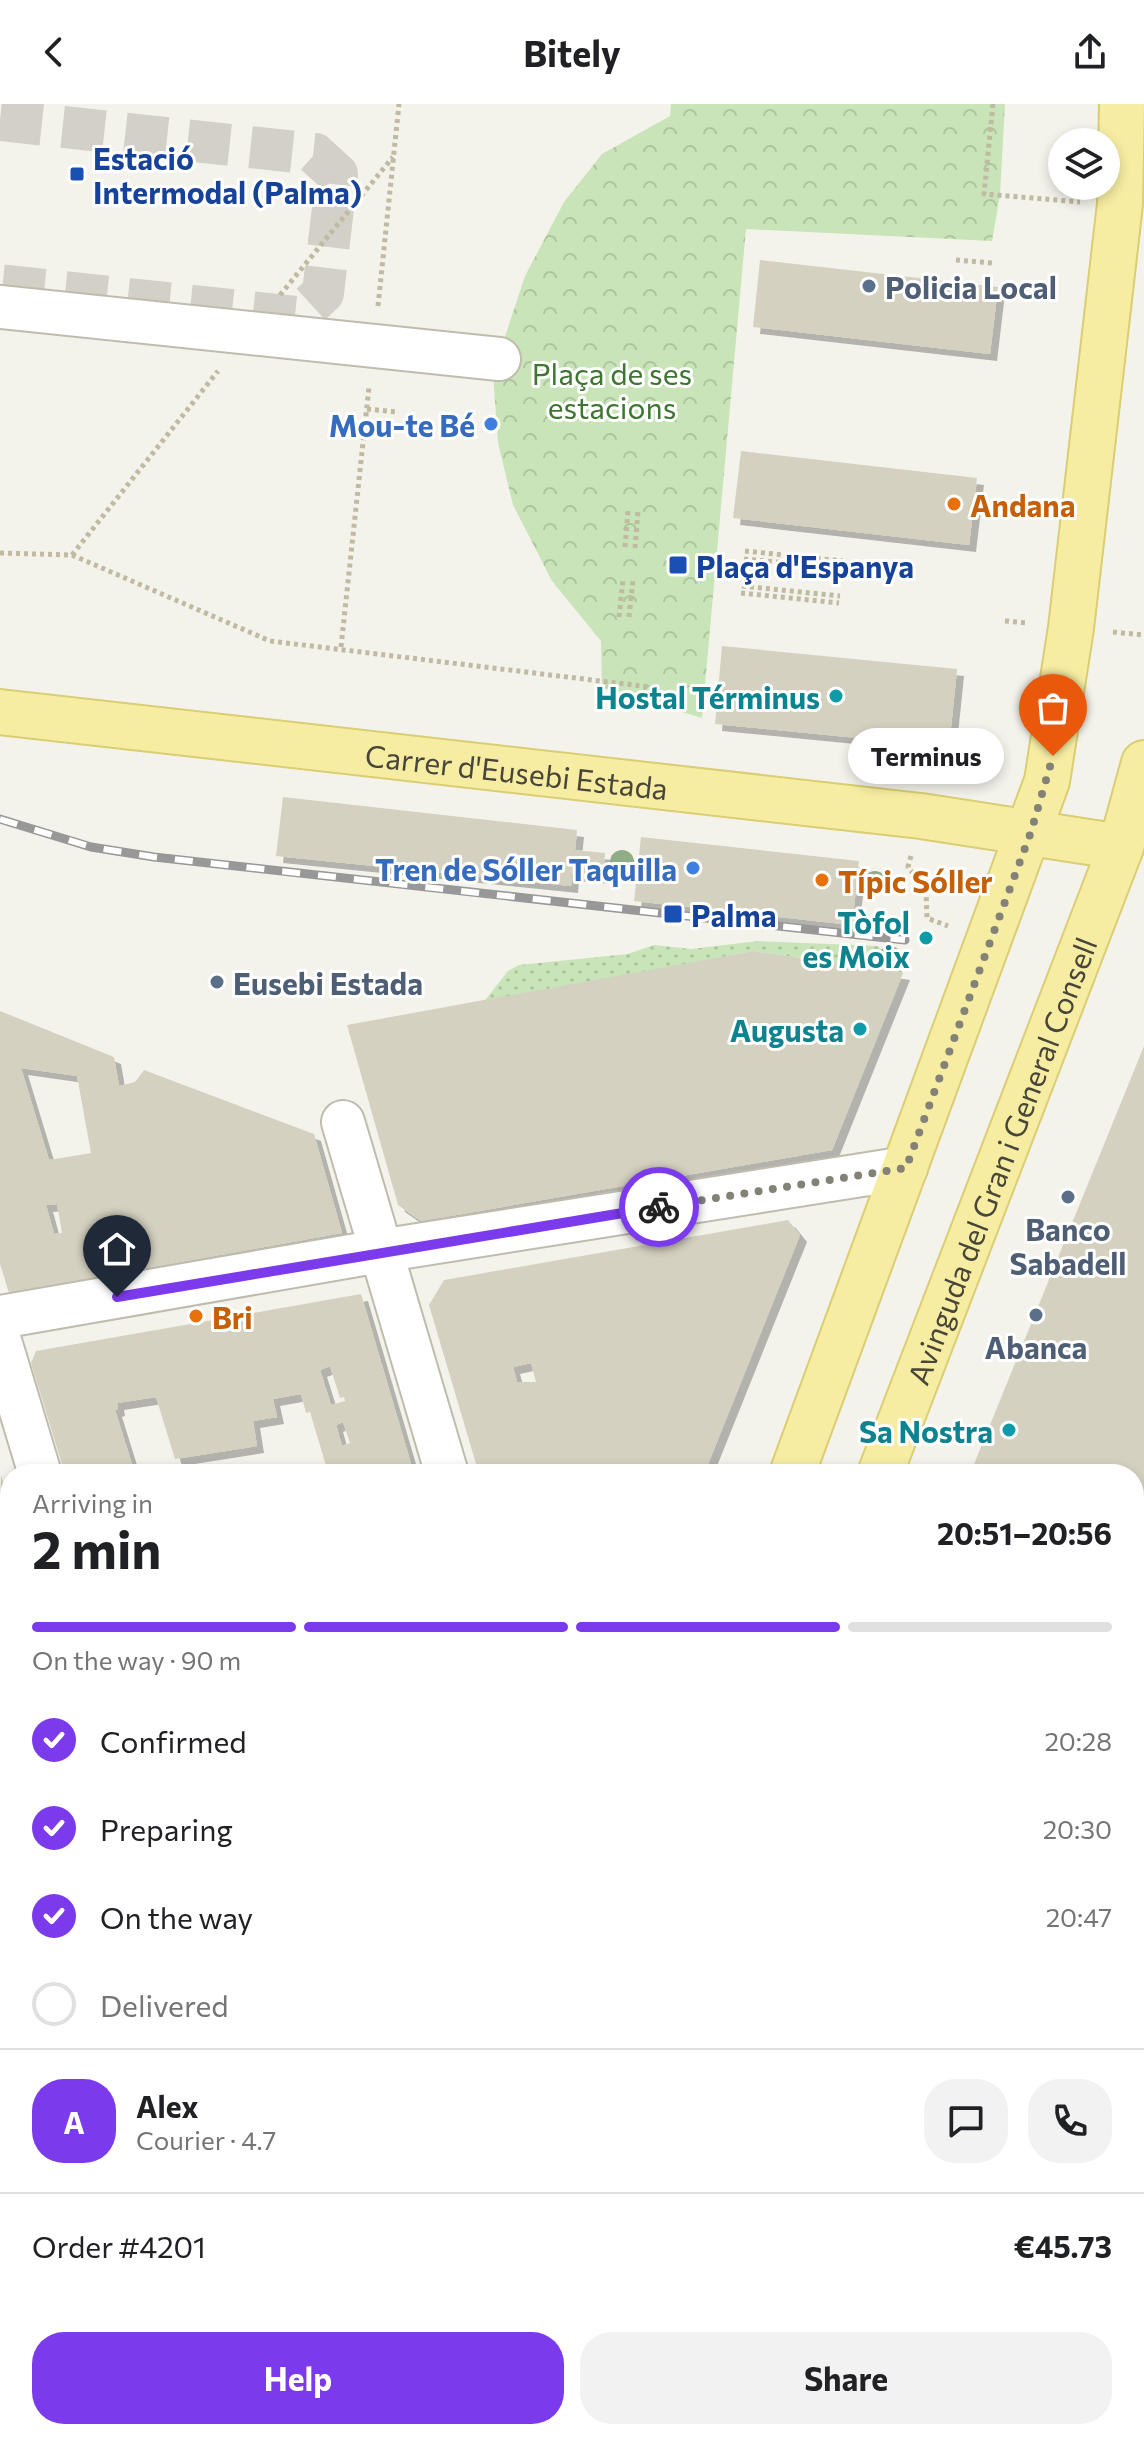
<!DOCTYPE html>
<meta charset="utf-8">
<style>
body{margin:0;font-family:Commissioner,sans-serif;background:#f2f2f2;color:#202124;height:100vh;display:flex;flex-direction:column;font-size:30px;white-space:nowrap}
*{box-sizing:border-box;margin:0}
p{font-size:26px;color:#757577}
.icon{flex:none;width:44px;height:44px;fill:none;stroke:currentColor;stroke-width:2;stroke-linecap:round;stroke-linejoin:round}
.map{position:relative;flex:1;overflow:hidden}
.panel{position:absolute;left:0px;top:1360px;width:1144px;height:976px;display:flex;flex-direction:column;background:#fff;border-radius:32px 32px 0 0;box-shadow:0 4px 12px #0003}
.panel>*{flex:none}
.fabs{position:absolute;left:1048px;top:24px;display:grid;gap:16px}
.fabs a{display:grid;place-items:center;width:72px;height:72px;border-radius:50%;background:#fff;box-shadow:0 4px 12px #0003;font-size:40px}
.pin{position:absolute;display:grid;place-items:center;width:68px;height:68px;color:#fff;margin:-82px -34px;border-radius:50% 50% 50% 0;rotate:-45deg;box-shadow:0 0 8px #0007}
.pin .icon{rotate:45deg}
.courier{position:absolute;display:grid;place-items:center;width:80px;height:80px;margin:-40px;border:6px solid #7c3aed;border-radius:50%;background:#fff;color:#222;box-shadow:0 2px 10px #0007}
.bubble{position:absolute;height:56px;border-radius:28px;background:#fff;box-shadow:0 4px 12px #0003;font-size:26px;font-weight:700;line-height:56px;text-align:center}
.headline em{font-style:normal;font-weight:700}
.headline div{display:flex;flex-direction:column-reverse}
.headline{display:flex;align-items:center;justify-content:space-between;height:136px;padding:0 32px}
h1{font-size:52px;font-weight:700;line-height:60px}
.bar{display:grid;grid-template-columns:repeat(4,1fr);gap:12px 8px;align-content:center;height:96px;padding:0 32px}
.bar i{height:10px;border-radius:6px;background:#e0e0e0}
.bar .selected{background:#7c3aed}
.bar p{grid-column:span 4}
.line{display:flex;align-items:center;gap:20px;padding:0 32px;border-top:2px solid #e0e0e0}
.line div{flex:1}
.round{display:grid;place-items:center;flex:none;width:84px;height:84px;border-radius:32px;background:#f2f2f2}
ol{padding:0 32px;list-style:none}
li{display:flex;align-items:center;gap:24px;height:88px}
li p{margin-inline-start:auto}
li .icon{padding:8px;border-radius:50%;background:#7c3aed;color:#fff;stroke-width:4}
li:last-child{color:#757577}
li i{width:44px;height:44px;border:4px solid #e0e0e0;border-radius:50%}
.cta{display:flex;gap:16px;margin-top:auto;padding:16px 32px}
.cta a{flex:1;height:92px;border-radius:32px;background:#7c3aed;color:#fff;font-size:32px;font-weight:700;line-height:92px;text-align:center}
.cta a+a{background:#f2f2f2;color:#202124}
header{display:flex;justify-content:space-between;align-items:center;height:104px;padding:0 32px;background:#fff;font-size:36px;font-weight:700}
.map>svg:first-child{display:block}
.grass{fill:url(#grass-dots)}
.park{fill:url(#park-crowns)}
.building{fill:#d5d1c1;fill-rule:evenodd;filter:url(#shadow)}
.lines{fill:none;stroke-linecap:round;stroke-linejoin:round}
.minor-tunnel{stroke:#d2d0c7;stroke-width:42;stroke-dasharray:42 21;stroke-linecap:butt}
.minor-casing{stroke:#bfbcae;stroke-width:46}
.major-casing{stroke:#dacd73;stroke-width:48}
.path{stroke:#bfbaa1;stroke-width:5;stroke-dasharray:4 4;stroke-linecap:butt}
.minor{stroke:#fff;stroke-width:42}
.major{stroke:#f6eda2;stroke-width:44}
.rail-casing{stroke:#989898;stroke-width:9}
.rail{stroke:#fff;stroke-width:6;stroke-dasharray:18;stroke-linecap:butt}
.tree{fill:#90ae85}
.done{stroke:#848277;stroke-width:8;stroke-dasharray:0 14.4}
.route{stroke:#7c3aed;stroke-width:10}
.transit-dot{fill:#1a4fb4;stroke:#fff;stroke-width:3}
.service-dot{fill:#5c6f8a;stroke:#fff;stroke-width:3}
.shop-dot{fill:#3f7fe0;stroke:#fff;stroke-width:3}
.food-dot{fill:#e8710a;stroke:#fff;stroke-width:3}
.culture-dot{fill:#0f9aa8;stroke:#fff;stroke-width:3}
.labels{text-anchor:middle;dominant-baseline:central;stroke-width:6;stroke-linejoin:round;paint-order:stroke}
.transit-label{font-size:30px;font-weight:bold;fill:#164399;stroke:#fff;text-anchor:start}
.service-label{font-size:30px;font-weight:bold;fill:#4e5e75;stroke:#fff;text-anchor:start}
.park-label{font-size:30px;fill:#3e7531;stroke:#fff}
.shop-label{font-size:30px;font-weight:bold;fill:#366cbe;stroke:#fff;text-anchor:end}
.food-label{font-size:30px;font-weight:bold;fill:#c56008;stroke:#fff;text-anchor:start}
.culture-label{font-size:30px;font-weight:bold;fill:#0d838f;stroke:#fff;text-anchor:end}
.street-label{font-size:30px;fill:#484539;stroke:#fff}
</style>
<header><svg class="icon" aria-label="back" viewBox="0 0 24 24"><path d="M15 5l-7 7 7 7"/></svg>Bitely<svg class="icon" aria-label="share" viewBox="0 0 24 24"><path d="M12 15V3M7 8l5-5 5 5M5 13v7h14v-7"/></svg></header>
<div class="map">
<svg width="1144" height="2336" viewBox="0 0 1144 2336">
<defs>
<pattern id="grass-dots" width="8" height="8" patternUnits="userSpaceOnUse" patternTransform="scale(2)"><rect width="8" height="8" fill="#c8e4b8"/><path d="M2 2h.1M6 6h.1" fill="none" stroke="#adc59f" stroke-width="1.8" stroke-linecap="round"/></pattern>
<pattern id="park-crowns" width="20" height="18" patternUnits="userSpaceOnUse" patternTransform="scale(2)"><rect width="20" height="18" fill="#c8e4b8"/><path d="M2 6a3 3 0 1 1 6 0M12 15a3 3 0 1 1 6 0" fill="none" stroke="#adc59f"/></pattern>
<filter id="shadow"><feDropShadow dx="7" dy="7" stdDeviation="0" flood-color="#0004"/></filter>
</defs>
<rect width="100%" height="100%" fill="#f4f3eb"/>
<polygon class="grass" points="758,837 878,842 903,869 754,847 483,899 508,867 519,861 628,850 654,841 691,845"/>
<polygon class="park" points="671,0 1005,0 1000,91 992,137 746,125 702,614 602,584 601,537 552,477 513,401 498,339 493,269 525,172 564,98 602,50 670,12"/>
<g class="building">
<polygon points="760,156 998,183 990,250 753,223"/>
<polygon points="741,347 977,374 969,441 733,414"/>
<polygon points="722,542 957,565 949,643 715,620"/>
<polygon points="283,693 577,726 575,746 605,749 603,773 572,770 571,782 276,752"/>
<polygon points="641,733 859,757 852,821 634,797"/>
<polygon points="754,847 903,869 832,1046 421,1117 398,1101 347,921"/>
<path d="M0,907L114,953L119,982L135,978L144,966L314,1030L342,1129L9,1189L0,1160ZM21,964L77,972L91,1049L49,1056ZM57,1100L62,1129L54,1130L46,1101Z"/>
<polygon points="1144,942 1144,1395 1134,1404 1134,1370 970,1370"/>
<path d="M788,1116L800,1131L704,1370H479L429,1201L444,1176ZM531,1259L536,1278H517L513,1263Z"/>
<path d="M361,1190L414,1370H314L327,1365L310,1308L306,1309L301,1290L273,1295L277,1313L253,1317L257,1342L175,1355L156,1293L117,1299L118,1305L115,1306L135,1370H65L31,1259L36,1247ZM330,1262L340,1294L344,1293L345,1297L331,1301L320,1266ZM343,1318L350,1339L342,1342L336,1321Z"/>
<polygon points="1,1371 10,1401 10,1588 0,1592"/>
<polygon points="1144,1559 1144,2090 1143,2090 1134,2062 1134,1568"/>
<polygon points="10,1717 10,1807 0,1810 0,1720"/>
<polygon points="10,1879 10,2122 0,2125 0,1882"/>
<polygon points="5,2129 10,2129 10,2326 67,2326 56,2336 0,2336 0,2131"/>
<polygon points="343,2326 447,2326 475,2336 332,2336"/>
<polygon points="635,2326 926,2326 923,2336 664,2336"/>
</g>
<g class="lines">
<polyline class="minor-tunnel" points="0,16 315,50 337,70 323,189 297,213 0,181"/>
<g class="minor-casing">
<g id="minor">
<polyline points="0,203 499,255"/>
<polyline points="343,1018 447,1370"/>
<polyline points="0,1213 380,1147 906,1064"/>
<polyline points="0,1237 40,1370"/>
<polyline points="1134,1476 1144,1467"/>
<polyline points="0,1653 10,1650"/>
<polyline points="544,2326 572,2336"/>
<polyline points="995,2336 1000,2326"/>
</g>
</g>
<g class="major-casing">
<g id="major">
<path id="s1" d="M0,608L921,712L1121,743"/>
<polyline points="792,1370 1047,677 1071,524 1120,100 1122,0"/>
<path id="s2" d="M880,1370L1121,743L1144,659"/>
<polyline points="1134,2269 1144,2298"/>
<polyline points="1042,2326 1046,2336"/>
<polyline points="193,2336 204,2326"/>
</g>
</g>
<g class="path">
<polyline points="993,0 984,90 1080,98"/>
<polyline points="956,156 992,159"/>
<polyline points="280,191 393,53"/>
<polyline points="378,202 399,0"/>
<polyline points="367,305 397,308"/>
<polyline points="625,443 628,406"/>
<polyline points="635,444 638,407"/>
<polyline points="745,447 843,457"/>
<polyline points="0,449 72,451 270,537 658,584"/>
<polyline points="72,451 218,267"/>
<polyline points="744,455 842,464"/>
<polyline points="742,482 840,492"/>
<polyline points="741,489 839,499"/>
<polyline points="619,513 623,475"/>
<polyline points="629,513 633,476"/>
<polyline points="1005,517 1028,519"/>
<polyline points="1113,528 1144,531"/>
<polyline points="341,543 369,283"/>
<polyline points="931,673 934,661"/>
<polyline points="911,752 908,763 926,785 927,814 948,822"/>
</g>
<use href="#minor" class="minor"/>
<use href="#major" class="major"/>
<g class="rail-casing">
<polyline id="rail" points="0,715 91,743 154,753 905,836"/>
</g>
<use href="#rail" class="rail"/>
</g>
<g class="tree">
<circle cx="622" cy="758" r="12"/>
<circle cx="875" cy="779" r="12"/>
<circle cx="890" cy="854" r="12"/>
</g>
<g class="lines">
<polyline class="done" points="659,1103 906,1064 1031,728 1053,652"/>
<polyline class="route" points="117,1193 659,1103"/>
</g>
<g class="transit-dot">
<rect x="69" y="62" width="16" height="16" rx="4"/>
<rect x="668" y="451" width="20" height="20" rx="4"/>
<rect x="663" y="800" width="20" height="20" rx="4"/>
</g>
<g class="service-dot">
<circle cx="869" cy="182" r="8"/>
<circle cx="217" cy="878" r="8"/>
<circle cx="1068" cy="1093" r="8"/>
<circle cx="1036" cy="1211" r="8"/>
</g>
<g class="shop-dot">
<circle cx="491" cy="320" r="8"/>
<circle cx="693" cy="764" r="8"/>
</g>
<g class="food-dot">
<circle cx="954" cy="400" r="8"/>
<circle cx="822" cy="776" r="8"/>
<circle cx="196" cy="1212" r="8"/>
</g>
<g class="culture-dot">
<circle cx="836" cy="592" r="8"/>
<circle cx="926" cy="834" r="8"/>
<circle cx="860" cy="925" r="8"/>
<circle cx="1009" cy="1326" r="8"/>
</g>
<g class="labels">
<g class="transit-label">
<text x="93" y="53">Estació<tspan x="93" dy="34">Intermodal (Palma)</tspan></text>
<text x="696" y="461">Plaça d'Espanya</text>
<text x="691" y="810">Palma</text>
</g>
<g class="service-label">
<text x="885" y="182">Policia Local</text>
<text x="233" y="878">Eusebi Estada</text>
<text x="1068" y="1124" text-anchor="middle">Banco<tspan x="1068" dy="34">Sabadell</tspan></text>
<text x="1036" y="1242" text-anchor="middle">Abanca</text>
</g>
<g class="park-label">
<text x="612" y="268">Plaça de ses<tspan x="612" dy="34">estacions</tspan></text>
</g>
<g class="shop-label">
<text x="475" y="320">Mou-te Bé</text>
<text x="677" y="764">Tren de Sóller Taquilla</text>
</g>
<g class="food-label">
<text x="970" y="400">Andana</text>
<text x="838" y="776">Típic Sóller</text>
<text x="212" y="1212">Bri</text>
</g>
<g class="culture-label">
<text x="820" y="592">Hostal Términus</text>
<text x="910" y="817">Tòfol<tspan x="910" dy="34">es Moix</tspan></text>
<text x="844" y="925">Augusta</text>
<text x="993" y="1326">Sa Nostra</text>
</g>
<g class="street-label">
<text stroke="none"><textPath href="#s1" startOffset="520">Carrer d'Eusebi Estada</textPath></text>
<text stroke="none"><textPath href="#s2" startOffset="336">Avinguda del Gran i General Consell</textPath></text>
</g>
</g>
</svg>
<div class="fabs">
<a><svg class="icon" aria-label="layers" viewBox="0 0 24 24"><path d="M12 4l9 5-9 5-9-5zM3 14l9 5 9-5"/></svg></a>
</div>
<div class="pin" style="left:1053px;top:652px;background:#ea580c"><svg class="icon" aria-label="bag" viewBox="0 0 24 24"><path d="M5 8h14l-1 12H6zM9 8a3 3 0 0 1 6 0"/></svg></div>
<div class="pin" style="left:117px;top:1193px;background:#1f2937"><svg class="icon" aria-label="home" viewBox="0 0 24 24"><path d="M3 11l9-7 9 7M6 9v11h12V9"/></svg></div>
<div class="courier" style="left:659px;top:1103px"><svg class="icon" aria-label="bike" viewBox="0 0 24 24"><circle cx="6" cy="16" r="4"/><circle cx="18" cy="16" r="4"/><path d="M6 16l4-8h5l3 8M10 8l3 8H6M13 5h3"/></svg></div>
<div class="bubble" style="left:848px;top:624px;width:156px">Terminus</div>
<section class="panel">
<div class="headline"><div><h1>2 min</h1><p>Arriving in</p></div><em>20:51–20:56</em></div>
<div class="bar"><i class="selected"></i><i class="selected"></i><i class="selected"></i><i></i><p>On the way · 90 m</p></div>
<ol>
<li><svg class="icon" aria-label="check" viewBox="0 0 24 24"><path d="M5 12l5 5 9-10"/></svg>Confirmed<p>20:28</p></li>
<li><svg class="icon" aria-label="check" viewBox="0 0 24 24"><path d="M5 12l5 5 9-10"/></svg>Preparing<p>20:30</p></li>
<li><svg class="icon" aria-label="check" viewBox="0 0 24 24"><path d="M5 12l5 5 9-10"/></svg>On the way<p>20:47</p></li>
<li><i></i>Delivered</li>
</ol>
<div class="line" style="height:144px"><b class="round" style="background:#7c3aed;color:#fff">A</b><div><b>Alex</b><p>Courier · 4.7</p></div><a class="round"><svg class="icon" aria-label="chat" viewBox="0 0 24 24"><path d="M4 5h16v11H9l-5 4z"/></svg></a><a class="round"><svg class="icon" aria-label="phone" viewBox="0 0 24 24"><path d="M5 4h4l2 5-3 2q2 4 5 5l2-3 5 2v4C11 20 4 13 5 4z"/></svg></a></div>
<div class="line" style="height:104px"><div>Order #4201</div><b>€45.73</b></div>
<div class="cta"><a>Help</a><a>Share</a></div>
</section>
</div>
